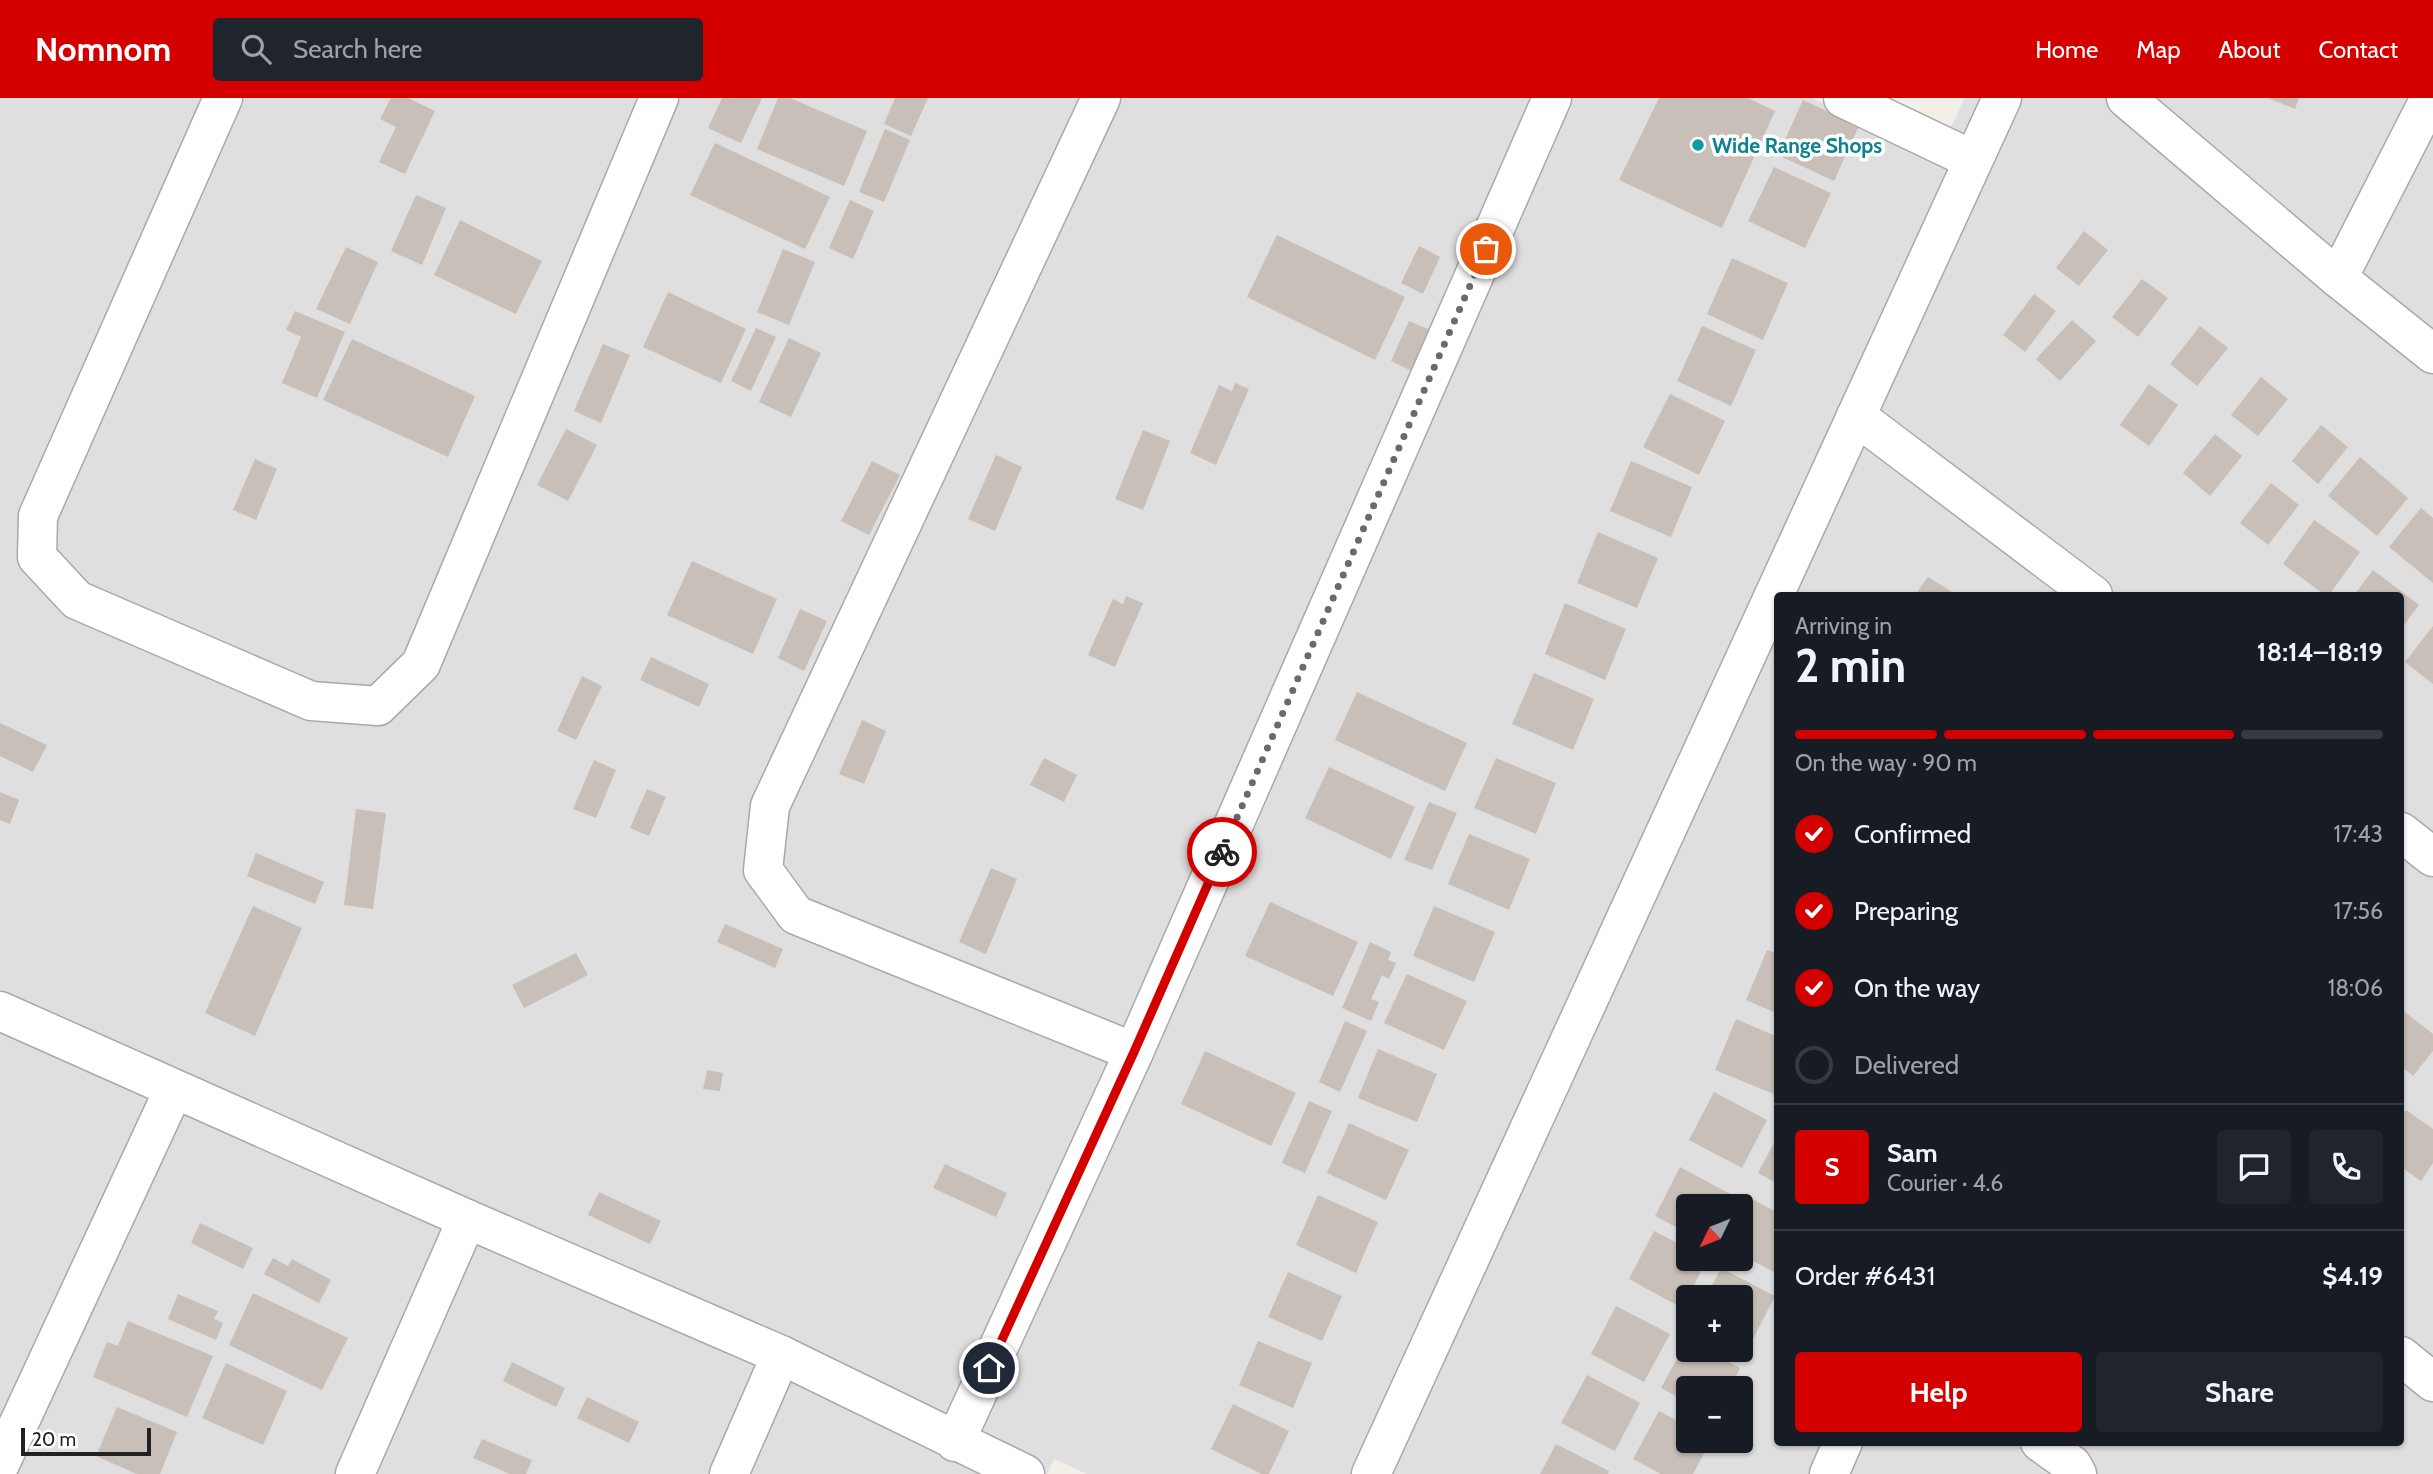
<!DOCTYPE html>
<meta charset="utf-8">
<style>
body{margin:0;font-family:Cabin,sans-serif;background:#20242c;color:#f1f3f6;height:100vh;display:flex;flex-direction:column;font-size:26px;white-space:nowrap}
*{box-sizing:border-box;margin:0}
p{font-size:23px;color:#9ea1a6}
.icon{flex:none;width:38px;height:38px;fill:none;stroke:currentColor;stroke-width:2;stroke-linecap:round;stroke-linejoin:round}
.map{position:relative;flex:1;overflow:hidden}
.details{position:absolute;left:1774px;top:494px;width:630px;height:854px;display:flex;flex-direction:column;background:#171b24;border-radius:7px;box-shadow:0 2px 5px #0004}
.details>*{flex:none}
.needle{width:46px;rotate:227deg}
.tools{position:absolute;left:1676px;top:1096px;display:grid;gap:14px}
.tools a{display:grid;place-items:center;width:77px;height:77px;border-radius:7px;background:#171b24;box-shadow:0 2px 5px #0004;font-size:35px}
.scale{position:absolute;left:21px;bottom:18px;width:130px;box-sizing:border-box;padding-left:7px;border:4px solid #222;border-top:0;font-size:19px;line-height:24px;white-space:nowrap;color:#222;-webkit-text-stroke:5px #fff;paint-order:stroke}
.pin{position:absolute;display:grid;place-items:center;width:60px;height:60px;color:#fff;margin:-30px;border:4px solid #fff;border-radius:50%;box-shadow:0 2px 7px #0007}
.courier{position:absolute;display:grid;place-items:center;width:70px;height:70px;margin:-35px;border:5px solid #d40000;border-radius:50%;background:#fff;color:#222;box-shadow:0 2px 9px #0007}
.overview em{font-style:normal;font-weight:700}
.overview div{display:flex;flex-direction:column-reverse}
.overview{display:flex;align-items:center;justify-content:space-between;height:119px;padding:0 21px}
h1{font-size:46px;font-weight:700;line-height:52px}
.bar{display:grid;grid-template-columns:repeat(4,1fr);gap:10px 7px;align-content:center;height:84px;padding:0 21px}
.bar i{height:9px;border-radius:5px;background:#363941}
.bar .active{background:#d40000}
.bar p{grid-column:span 4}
.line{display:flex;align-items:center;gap:18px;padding:0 21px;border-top:2px solid #363941}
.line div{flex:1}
.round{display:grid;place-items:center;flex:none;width:74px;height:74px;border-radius:7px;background:#20242c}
ol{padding:0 21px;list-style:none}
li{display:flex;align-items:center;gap:21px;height:77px}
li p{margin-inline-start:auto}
li .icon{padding:7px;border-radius:50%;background:#d40000;color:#fff;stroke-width:4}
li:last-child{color:#9ea1a6}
li i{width:38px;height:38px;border:4px solid #363941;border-radius:50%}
.button{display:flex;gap:14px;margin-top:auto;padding:14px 21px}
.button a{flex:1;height:80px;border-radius:7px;background:#d40000;color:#fff;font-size:28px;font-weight:700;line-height:80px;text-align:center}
.button a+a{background:#20242c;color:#f1f3f6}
header{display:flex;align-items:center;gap:42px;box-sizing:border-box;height:98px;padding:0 35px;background:#d40000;color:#fff}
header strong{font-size:33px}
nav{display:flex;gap:38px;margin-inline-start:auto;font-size:24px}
.search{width:490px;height:63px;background:#20242c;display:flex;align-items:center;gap:18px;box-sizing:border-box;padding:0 24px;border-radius:7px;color:#9ea1a6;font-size:26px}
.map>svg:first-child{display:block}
.residential{fill:#e0dfdf;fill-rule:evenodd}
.building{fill:#c7bfb8}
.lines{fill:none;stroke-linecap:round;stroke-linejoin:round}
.minor-casing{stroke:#a9a9a9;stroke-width:41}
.tertiary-casing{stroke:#a9a9a9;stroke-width:41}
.minor{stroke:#fff;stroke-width:38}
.tertiary{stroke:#fff;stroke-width:38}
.done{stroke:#6b6a68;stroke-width:7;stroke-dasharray:0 12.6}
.route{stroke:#d40000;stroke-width:9}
.culture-dot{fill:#0f9aa8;stroke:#fff;stroke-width:2.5}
.labels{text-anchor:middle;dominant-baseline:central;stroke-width:7;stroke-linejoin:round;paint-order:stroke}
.culture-label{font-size:21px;font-weight:bold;fill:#0d838f;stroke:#fff;text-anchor:start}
</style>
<header>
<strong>Nomnom</strong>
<div class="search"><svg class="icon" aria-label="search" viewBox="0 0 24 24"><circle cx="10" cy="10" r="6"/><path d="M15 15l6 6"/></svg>Search here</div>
<nav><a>Home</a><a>Map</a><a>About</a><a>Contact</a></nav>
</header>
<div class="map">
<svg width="2433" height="1376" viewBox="0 0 2433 1376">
<rect width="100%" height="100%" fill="#f2efe9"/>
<path class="residential" d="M0,0H1812L1938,56L1965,0H2433V1376H1087L1054,1361L1047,1376H0ZM1778,497H2401V1344H1778ZM1689,1108H1741V1160H1689ZM1689,1199H1741V1251H1689ZM1689,1290H1741V1342H1689Z"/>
<g class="building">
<polygon points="391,0 408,0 435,13 405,76 379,64 396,29 380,21"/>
<polygon points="722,0 762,0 741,45 708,30"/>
<polygon points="778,0 790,0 867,33 844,88 757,51"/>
<polygon points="895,0 928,0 911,38 884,26"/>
<polygon points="1659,0 1748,0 1775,13 1722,130 1619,82"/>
<polygon points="2268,0 2299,0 2295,11"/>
<polygon points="1803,2 1859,28 1834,83 1778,57"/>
<polygon points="885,31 910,42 884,104 859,94"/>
<polygon points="715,45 830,99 805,151 690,97"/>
<polygon points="1774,69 1831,95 1805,150 1748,123"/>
<polygon points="416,97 446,110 422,167 391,153"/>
<polygon points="850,102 874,113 853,161 829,150"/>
<polygon points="460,122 542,163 516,216 434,177"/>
<polygon points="2084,133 2108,152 2079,188 2056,170"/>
<polygon points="1277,137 1405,199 1375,262 1247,199"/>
<polygon points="1419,148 1440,159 1423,196 1401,185"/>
<polygon points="346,149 378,164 350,226 316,211"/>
<polygon points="783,151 815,164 789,227 757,214"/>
<polygon points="1732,160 1788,185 1763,242 1707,216"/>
<polygon points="2142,181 2168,200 2138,239 2112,219"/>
<polygon points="668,194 746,231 721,285 643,249"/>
<polygon points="2034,196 2056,213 2025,254 2003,237"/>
<polygon points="295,213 345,234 317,300 282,285 301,239 286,232"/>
<polygon points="2072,222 2096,243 2060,283 2036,261"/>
<polygon points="1409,223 1430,232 1412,273 1391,263"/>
<polygon points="1702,228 1756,252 1731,308 1677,283"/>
<polygon points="2200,228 2228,250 2197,288 2170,266"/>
<polygon points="756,230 776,239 751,293 731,283"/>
<polygon points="789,240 821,255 791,319 759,304"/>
<polygon points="352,241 475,298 448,359 323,302"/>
<polygon points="603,246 630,257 601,325 574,313"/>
<polygon points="2261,279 2288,301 2258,338 2231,317"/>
<polygon points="1235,285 1249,291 1216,367 1190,355 1219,287 1232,293"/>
<polygon points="2149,286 2178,307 2149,348 2120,327"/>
<polygon points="1670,296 1725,323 1699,377 1643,349"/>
<polygon points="2321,327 2348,349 2318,386 2292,363"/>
<polygon points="566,331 597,347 568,403 537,387"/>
<polygon points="1143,332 1170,343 1143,412 1115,401"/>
<polygon points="2215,336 2242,358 2210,398 2183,375"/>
<polygon points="996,357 1022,369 995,433 968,421"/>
<polygon points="2360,359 2408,400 2377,438 2328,398"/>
<polygon points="255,361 277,371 256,422 233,412"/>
<polygon points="872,363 900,377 869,437 841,423"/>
<polygon points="1631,363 1692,389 1671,439 1610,413"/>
<polygon points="2271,385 2299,407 2268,447 2240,425"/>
<polygon points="2421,410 2433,420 2433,485 2389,449"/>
<polygon points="2314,422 2360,454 2329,497 2325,497 2283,466"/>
<polygon points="1598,434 1658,460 1637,510 1577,485"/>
<polygon points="692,463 777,501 753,556 667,517"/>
<polygon points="2373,472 2419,507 2401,531 2401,497 2354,497"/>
<polygon points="1928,479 1957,497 1915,497"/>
<polygon points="1126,498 1143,505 1115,569 1088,557 1113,501 1123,506"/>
<polygon points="1565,505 1626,531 1605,582 1545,556"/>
<polygon points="800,511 827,523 804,573 778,560"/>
<polygon points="2433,528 2433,586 2405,564"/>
<polygon points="651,559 709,586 699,609 640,582"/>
<polygon points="1534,575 1594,601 1573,652 1512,626"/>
<polygon points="582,578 602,588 576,642 557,633"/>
<polygon points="1357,594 1467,645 1445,693 1335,642"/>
<polygon points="862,622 886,633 864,686 839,676"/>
<polygon points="0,625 47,647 33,674 0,658"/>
<polygon points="1044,660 1077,677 1064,704 1030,687"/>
<polygon points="1496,660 1556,685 1536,736 1474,710"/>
<polygon points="594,662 616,672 596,720 573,711"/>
<polygon points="1329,669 1415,709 1391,761 1305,720"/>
<polygon points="647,691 666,699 649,738 630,730"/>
<polygon points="0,694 19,702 10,726 0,722"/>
<polygon points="1429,704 1457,715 1432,772 1404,762"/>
<polygon points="356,711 386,715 373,811 344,807"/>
<polygon points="1469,736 1530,761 1509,812 1448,786"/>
<polygon points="256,755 324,784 315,806 247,778"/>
<polygon points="991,770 1017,781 986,856 959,844"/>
<polygon points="1270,804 1358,844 1333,898 1245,858"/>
<polygon points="253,808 302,830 255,938 205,915"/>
<polygon points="1434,808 1495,834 1474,884 1413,858"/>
<polygon points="725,826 783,851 775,870 717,844"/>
<polygon points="1370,844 1391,854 1388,862 1396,865 1389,881 1382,877 1371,901 1379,904 1371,923 1342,910"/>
<polygon points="1767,852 1778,856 1778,916 1746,902"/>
<polygon points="576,855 588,877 524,910 512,887"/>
<polygon points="1407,876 1467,903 1444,952 1384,925"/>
<polygon points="2401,911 2433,936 2433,953 2413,978 2401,968"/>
<polygon points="1736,921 1778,939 1778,992 1776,997 1715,972"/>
<polygon points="1345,923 1367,933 1340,994 1319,984"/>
<polygon points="1378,951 1437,976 1417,1024 1358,1000"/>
<polygon points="1205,953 1296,995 1271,1048 1181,1006"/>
<polygon points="707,972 723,975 720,993 703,991"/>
<polygon points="1714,994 1767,1022 1742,1070 1689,1042"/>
<polygon points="1309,1003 1332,1013 1305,1075 1282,1065"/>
<polygon points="2406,1012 2433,1031 2433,1065 2421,1083 2401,1069 2401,1019"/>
<polygon points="1349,1025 1409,1052 1386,1102 1327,1075"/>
<polygon points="1778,1037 1778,1086 1758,1075"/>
<polygon points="945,1066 1007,1095 996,1119 933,1090"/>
<polygon points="1680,1069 1734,1098 1729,1108 1689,1108 1689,1136 1655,1118"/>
<polygon points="599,1094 661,1123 650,1146 588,1117"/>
<polygon points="1318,1097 1378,1124 1356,1175 1296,1147"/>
<polygon points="1754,1102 1778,1115 1778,1176 1741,1157 1741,1126"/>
<polygon points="200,1125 253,1150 243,1171 191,1145"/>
<polygon points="1654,1133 1689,1151 1689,1160 1708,1160 1682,1210 1629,1181"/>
<polygon points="273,1160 288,1168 292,1161 331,1182 319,1205 264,1176"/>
<polygon points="1721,1170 1775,1198 1750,1247 1741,1242 1741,1199 1706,1199"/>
<polygon points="1288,1174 1342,1198 1322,1243 1268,1219"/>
<polygon points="253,1195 348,1240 322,1292 229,1247"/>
<polygon points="178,1196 218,1213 214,1221 223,1225 216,1242 168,1221"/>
<polygon points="1616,1208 1670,1236 1644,1284 1591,1256"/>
<polygon points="128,1223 213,1258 187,1319 93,1279 107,1244 118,1248"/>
<polygon points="1689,1239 1689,1251 1705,1251 1740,1270 1730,1290 1689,1290 1689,1305 1661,1290"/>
<polygon points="1258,1243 1312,1265 1293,1310 1239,1287"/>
<polygon points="512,1264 565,1290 556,1309 503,1283"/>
<polygon points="226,1265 287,1293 263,1347 202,1320"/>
<polygon points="1587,1277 1640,1305 1615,1353 1561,1325"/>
<polygon points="587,1299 639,1324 629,1345 577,1320"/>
<polygon points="1233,1306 1289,1333 1269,1376 1262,1376 1211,1351"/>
<polygon points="117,1309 177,1334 160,1376 137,1376 96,1358"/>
<polygon points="1659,1313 1689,1329 1689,1342 1711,1342 1693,1376 1661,1376 1633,1361"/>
<polygon points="482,1341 532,1362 526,1376 510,1376 473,1360"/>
<polygon points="1556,1346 1609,1373 1608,1376 1540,1376"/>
</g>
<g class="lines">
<g class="minor-casing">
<g id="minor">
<polyline points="223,0 38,418 37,459 77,502 311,603 378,608 421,566 659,0"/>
<polyline points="1101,0 770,708 763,772 796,817 1134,954"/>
<polyline points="1843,0 1973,62"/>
<polyline points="2126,0 2338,180 2433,256"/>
<polyline points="2338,180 2430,0"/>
<polyline points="1856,318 2093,497"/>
<polyline points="2401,734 2433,759"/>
<polyline points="0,913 467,1121 781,1257 1025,1376"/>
<polyline points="2401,1258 2433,1284"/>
<polyline points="955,1344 1134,954 1552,0"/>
<polyline points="2040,1344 2072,1367 2077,1376"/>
<polyline points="0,1366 174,991"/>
<polyline points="355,1376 467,1121"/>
<polyline points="729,1376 781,1257"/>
<polyline points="1829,1376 1843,1344"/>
</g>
</g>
<g class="tertiary-casing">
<polyline id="tertiary" points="1371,1376 2002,0"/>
</g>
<use href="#minor" class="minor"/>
<use href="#tertiary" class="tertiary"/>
</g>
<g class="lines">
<polyline class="done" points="1222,754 1486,151"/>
<polyline class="route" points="989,1270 1134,954 1222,754"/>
</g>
<circle class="culture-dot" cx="1698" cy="47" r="7"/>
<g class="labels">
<g class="culture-label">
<text x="1712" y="47">Wide Range Shops</text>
</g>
</g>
</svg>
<div class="tools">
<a><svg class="needle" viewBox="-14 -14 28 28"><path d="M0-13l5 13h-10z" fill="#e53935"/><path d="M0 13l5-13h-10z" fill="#9ea1a6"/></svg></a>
<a>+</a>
<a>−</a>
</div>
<div class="scale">20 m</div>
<div class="pin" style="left:1486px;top:151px;background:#ea580c"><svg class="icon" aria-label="bag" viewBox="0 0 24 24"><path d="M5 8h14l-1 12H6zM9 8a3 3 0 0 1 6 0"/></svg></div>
<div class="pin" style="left:989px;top:1270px;background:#1f2937"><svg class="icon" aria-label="home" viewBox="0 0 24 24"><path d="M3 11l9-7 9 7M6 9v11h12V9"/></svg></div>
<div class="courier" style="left:1222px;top:754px"><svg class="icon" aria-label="bike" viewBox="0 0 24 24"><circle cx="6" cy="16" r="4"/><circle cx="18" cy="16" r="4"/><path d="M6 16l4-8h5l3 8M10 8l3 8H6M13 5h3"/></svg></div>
<section class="details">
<div class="overview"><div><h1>2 min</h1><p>Arriving in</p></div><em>18:14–18:19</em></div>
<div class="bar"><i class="active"></i><i class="active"></i><i class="active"></i><i></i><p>On the way · 90 m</p></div>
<ol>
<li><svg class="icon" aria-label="check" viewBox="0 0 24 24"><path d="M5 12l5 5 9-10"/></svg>Confirmed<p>17:43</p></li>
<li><svg class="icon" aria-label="check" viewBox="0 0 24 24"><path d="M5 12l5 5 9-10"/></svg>Preparing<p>17:56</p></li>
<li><svg class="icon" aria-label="check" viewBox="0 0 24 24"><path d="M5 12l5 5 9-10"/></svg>On the way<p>18:06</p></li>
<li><i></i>Delivered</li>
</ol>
<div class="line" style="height:126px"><b class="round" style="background:#d40000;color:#fff">S</b><div><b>Sam</b><p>Courier · 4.6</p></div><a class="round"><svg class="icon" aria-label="chat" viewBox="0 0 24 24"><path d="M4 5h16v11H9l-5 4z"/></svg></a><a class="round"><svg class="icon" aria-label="phone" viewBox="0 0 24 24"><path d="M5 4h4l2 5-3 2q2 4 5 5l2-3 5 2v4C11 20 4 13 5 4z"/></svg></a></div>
<div class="line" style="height:91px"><div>Order #6431</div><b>$4.19</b></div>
<div class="button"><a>Help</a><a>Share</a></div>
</section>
</div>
